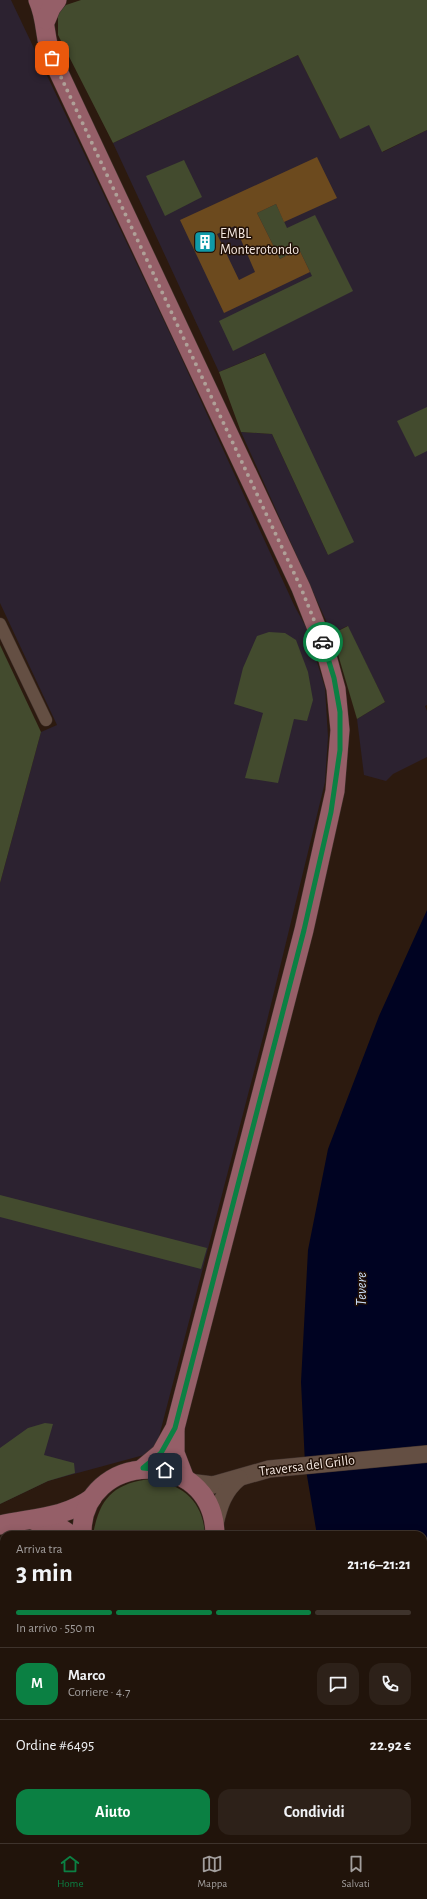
<!DOCTYPE html>
<html lang="it">
<meta charset="utf-8">
<style>
body{margin:0;font-family:"Alegreya Sans",sans-serif;background:#2d2119;color:#f1f3f6;height:100vh;display:flex;flex-direction:column;font-size:15px;white-space:nowrap}
*{box-sizing:border-box;margin:0}
p{font-size:13px;color:#a29e9d}
.icon{flex:none;width:22px;height:22px;fill:none;stroke:currentColor;stroke-width:2;stroke-linecap:round;stroke-linejoin:round}
.map{position:relative;flex:1;overflow:hidden}
.sheet{position:absolute;left:0px;top:1531px;width:427px;height:312px;display:flex;flex-direction:column;background:#21140b;border-radius:12px 12px 0 0;box-shadow:0 2px 10px #0003,0 0 0 1px #3e332c}
.sheet>*{flex:none}
.pin{position:absolute;display:grid;place-items:center;width:34px;height:34px;color:#fff;margin:-17px;border-radius:8px;box-shadow:0 2px 6px #0006}
.courier{position:absolute;display:grid;place-items:center;width:40px;height:40px;margin:-20px;border:3px solid #0b8043;border-radius:50%;background:#fff;color:#222;box-shadow:0 1px 5px #0007}
.head em{font-style:normal;font-weight:600}
.head div{display:flex;flex-direction:column-reverse}
.head{display:flex;align-items:center;justify-content:space-between;height:68px;padding:0 16px}
h1{font-size:26px;font-weight:600;line-height:30px}
.bar{display:grid;grid-template-columns:repeat(4,1fr);gap:6px 4px;align-content:center;height:48px;padding:0 16px}
.bar i{height:5px;border-radius:3px;background:#3e332c}
.bar .on{background:#0b8043}
.bar p{grid-column:span 4}
.line{display:flex;align-items:center;gap:10px;padding:0 16px;border-top:1px solid #3e332c}
.line div{flex:1}
.round{display:grid;place-items:center;flex:none;width:42px;height:42px;border-radius:12px;background:#2d2119}
.action{display:flex;gap:8px;margin-top:auto;padding:8px 16px}
.action a{flex:1;height:46px;border-radius:12px;background:#0b8043;color:#fff;font-size:16px;font-weight:600;line-height:46px;text-align:center}
.action a+a{background:#2d2119;color:#f1f3f6}
.tab-bar{display:flex;justify-content:space-around;align-items:center;height:56px;border-top:1px solid #3e332c;background:#21140b;font-size:11px;color:#a29e9d}
.tab-bar a{display:grid;justify-items:center;gap:2px}
.tab-bar .on{color:#0b8043}
.map>svg:first-child{display:block}
.industrial{fill:#2c2230}
.green{fill:#434b2e}
.water{fill:#000322}
.building{fill:#6c4a1e;fill-rule:evenodd}
.lines{fill:none;stroke-linecap:round;stroke-linejoin:round}
.street-casing{stroke:#41322d;stroke-width:13}
.secondary-casing{stroke:#41322d;stroke-width:18}
.primary-casing{stroke:#41322d;stroke-width:20}
.street{stroke:#644f43;stroke-width:12}
.secondary{stroke:#644f43;stroke-width:17}
.primary{stroke:#955f68;stroke-width:19}
.done{stroke:#afa098;stroke-width:4;stroke-dasharray:0 7.2}
.route{stroke:#0b8043;stroke-width:5}
.labels{text-anchor:middle;dominant-baseline:central;stroke-width:3;stroke-linejoin:round;paint-order:stroke}
.poi-label{font-size:14px;fill:#f5e8e1;stroke:#221107;text-anchor:start}
.street-label{font-size:14px;fill:#f5e8e1;stroke:#221107}
.water-label{font-size:15px;font-style:italic;fill:#cbdff9;stroke:#221107}
</style>
<div class="map">
<svg width="427" height="1843" viewBox="0 0 427 1843">
<rect width="100%" height="100%" fill="#2c1a0f"/>
<g class="industrial">
<polygon points="0,0 11,0 175,344 294,605 307,629 325,688 328,737 325,782 264,1033 155,1452 48,1481 0,1504 0,883 41,732 57,725 0,603"/>
<polygon points="298,55 340,139 369,124 383,152 427,130 427,705 425,706 427,711 427,757 393,774 386,781 364,775 357,719 385,702 347,626 332,634 241,432 272,434 328,555 264,353 219,372 113,143"/>
</g>
<g class="green">
<polygon points="81,0 427,0 427,130 382,152 369,125 340,139 298,55 113,143 58,35 58,13 66,5"/>
<polygon points="184,160 202,197 165,216 146,176"/>
<polygon points="276,204 287,228 315,215 353,291 233,351 219,321 312,276 299,249 280,259 257,213"/>
<polygon points="265,353 354,542 328,555 272,434 241,432 219,372"/>
<polygon points="427,407 427,451 415,457 397,421"/>
<polygon points="348,626 385,702 357,719 332,634"/>
<polygon points="269,632 285,633 296,640 308,672 313,700 307,721 294,719 278,783 245,778 263,713 234,704 243,668 257,636"/>
<polygon points="0,645 41,732 0,883"/>
<polygon points="0,1195 207,1248 201,1269 0,1217"/>
<polygon points="45,1423 53,1424 44,1455 74,1463 75,1473 48,1481 0,1504 0,1448 28,1428"/>
<path d="M151,1479C183,1485 203,1501 205,1535H93C99,1498 114,1483 151,1479Z"/>
</g>
<polygon class="water" points="427,910 427,1843 417,1843 414,1839 423,1839 423,1535 317,1535 305,1464 301,1382 308,1250 328,1149 379,1016"/>
<path class="building" d="M317,157L337,198L284,222L276,204L257,213L280,259L299,249L310,272L224,313L180,220ZM235,226L255,272L239,280L217,234Z"/>
<g class="lines">
<g class="street-casing">
<polyline id="street" points="0,624 46,720"/>
</g>
<g class="secondary-casing">
<g id="secondary">
<polyline points="188,1482 213,1485 269,1469 427,1454"/>
<path d="M215,1524C219,1506 224,1490 239,1478"/>
</g>
</g>
<g class="primary-casing">
<g id="primary">
<path d="M38,0C47,20 44,38 52,58L301,588L325,649L336,689L340,730L335,791L304,930L175,1428L161,1453L143,1468"/>
<polyline points="46,20 51,8 57,0"/>
<polyline points="175,1430 175,1453 185,1479"/>
<polyline points="35,1521 59,1527 71,1535"/>
<path d="M0,1525C31,1518 65,1518 92,1498"/>
<path d="M82,1535C80,1450 214,1445 215,1535"/>
<polyline points="172,1839 172,1843"/>
</g>
</g>
<use href="#street" class="street"/>
<use href="#secondary" class="secondary"/>
<use href="#primary" class="primary"/>
</g>
<g class="lines">
<polyline class="done" points="52,58 301,588 323,642"/>
<polyline class="route" points="165,1470 143,1468 161,1453 175,1428 304,930 331,812 340,750 340,712 334,678 323,642"/>
</g>
<defs>
<g id="building-square" transform="scale(1.15)"><rect x="-9" y="-9" width="18" height="18" rx="4" fill="#0f9aa8" stroke="#221107"/><path d="M-4-6H4V6H1V3H-1V6H-4ZM-2.5-4.3h1.7v1.8h-1.7ZM.8-4.3h1.7v1.8H.8ZM-2.5-1h1.7V.8h-1.7ZM.8-1h1.7V.8H.8Z" fill="#fff"/></g>
</defs>
<g fill-rule="evenodd">
<use href="#building-square" x="205" y="242"/>
</g>
<g class="labels">
<g class="poi-label">
<text x="220" y="234">EMBL<tspan x="220" dy="16">Monterotondo</tspan></text>
</g>
<g class="street-label">
<text transform="translate(307 1466) rotate(-7)">Traversa del Grillo</text>
</g>
<g class="water-label">
<text transform="translate(361 1289) rotate(-90)">Tevere</text>
</g>
</g>
</svg>
<div class="pin" style="left:52px;top:58px;background:#ea580c"><svg class="icon" aria-label="bag" viewBox="0 0 24 24"><path d="M5 8h14l-1 12H6zM9 8a3 3 0 0 1 6 0"/></svg></div>
<div class="pin" style="left:165px;top:1470px;background:#1f2937"><svg class="icon" aria-label="home" viewBox="0 0 24 24"><path d="M3 11l9-7 9 7M6 9v11h12V9"/></svg></div>
<div class="courier" style="left:323px;top:642px"><svg class="icon" aria-label="car" viewBox="0 0 24 24"><path d="M5 17H2v-5l4-1 3-4h7l3 4 3 1v5h-3M9 17h6M6 11h13"/><circle cx="7" cy="17" r="2"/><circle cx="17" cy="17" r="2"/></svg></div>
<section class="sheet">
<div class="head"><div><h1>3 min</h1><p>Arriva tra</p></div><em>21:16–21:21</em></div>
<div class="bar"><i class="on"></i><i class="on"></i><i class="on"></i><i></i><p>In arrivo · 550 m</p></div>
<div class="line" style="height:72px"><b class="round" style="background:#0b8043;color:#fff">M</b><div><b>Marco</b><p>Corriere · 4.7</p></div><a class="round"><svg class="icon" aria-label="chat" viewBox="0 0 24 24"><path d="M4 5h16v11H9l-5 4z"/></svg></a><a class="round"><svg class="icon" aria-label="phone" viewBox="0 0 24 24"><path d="M5 4h4l2 5-3 2q2 4 5 5l2-3 5 2v4C11 20 4 13 5 4z"/></svg></a></div>
<div class="line" style="height:52px"><div>Ordine #6495</div><b>22.92 €</b></div>
<div class="action"><a>Aiuto</a><a>Condividi</a></div>
</section>
</div>
<nav class="tab-bar">
<a class="on"><svg class="icon" aria-label="home" viewBox="0 0 24 24"><path d="M3 11l9-7 9 7M6 9v11h12V9"/></svg>Home</a>
<a><svg class="icon" aria-label="map" viewBox="0 0 24 24"><path d="M3 6l6-2 6 2 6-2v14l-6 2-6-2-6 2zM9 4v14M15 6v14"/></svg>Mappa</a>
<a><svg class="icon" aria-label="saved" viewBox="0 0 24 24"><path d="M7 4h10v16l-5-4-5 4z"/></svg>Salvati</a>
</nav>
